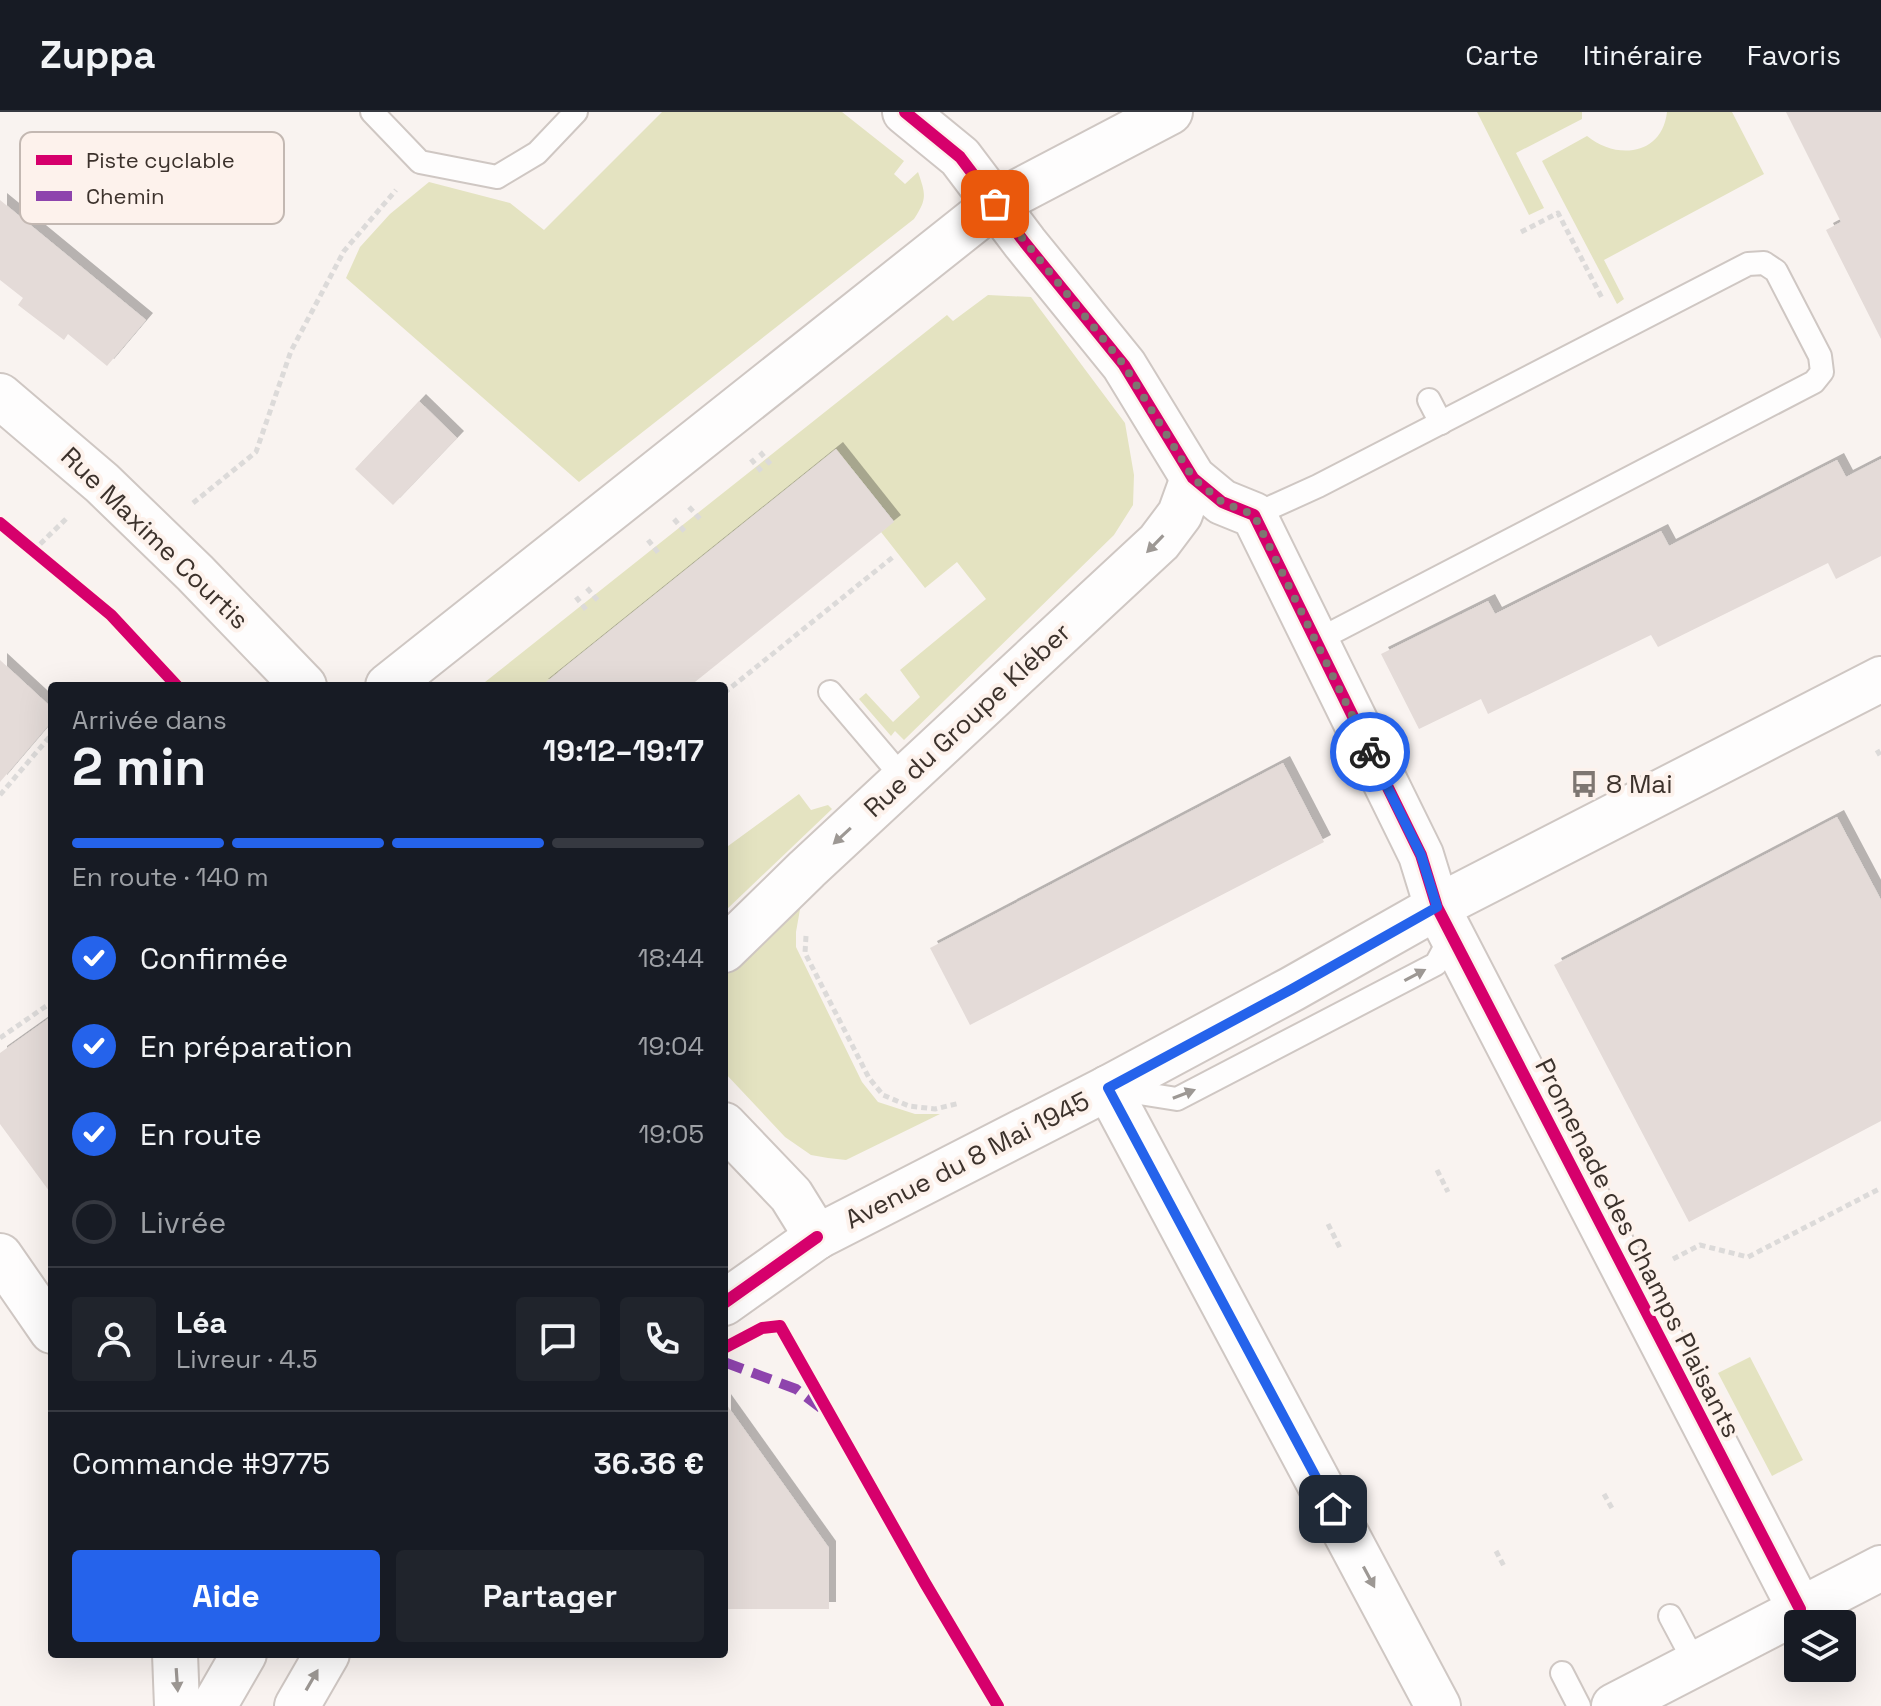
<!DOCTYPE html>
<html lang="fr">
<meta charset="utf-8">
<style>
body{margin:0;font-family:"Space Grotesk",sans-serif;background:#20242c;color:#f1f3f6;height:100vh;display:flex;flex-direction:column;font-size:30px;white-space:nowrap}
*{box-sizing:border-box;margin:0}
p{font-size:26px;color:#9ea1a6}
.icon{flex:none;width:44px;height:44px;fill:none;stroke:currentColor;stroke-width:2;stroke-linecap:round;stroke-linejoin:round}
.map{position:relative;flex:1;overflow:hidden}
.side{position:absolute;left:48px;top:570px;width:680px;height:976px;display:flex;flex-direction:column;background:#171b24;border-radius:8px;box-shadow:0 8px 32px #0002}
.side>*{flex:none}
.fabs{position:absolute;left:1784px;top:1498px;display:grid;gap:16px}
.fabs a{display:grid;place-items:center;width:72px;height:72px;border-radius:8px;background:#171b24;box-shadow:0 8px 32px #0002;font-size:40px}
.pin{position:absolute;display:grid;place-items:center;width:68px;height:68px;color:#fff;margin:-34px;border-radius:16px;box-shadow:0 4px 12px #0006}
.courier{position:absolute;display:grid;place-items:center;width:80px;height:80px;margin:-40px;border:6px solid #2563eb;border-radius:50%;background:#fff;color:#222;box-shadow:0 2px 10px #0007}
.head em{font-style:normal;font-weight:800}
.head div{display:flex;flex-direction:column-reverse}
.head{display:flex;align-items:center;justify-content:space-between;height:136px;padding:0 24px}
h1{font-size:52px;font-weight:800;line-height:60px}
.bar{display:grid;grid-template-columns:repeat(4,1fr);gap:12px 8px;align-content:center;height:96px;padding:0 24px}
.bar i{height:10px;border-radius:6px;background:#363941}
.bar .on{background:#2563eb}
.bar p{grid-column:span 4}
.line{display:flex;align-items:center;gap:20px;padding:0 24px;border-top:2px solid #363941}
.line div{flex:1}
.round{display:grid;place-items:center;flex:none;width:84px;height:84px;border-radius:8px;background:#20242c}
ol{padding:0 24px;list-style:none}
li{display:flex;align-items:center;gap:24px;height:88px}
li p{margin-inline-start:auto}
li .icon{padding:8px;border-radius:50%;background:#2563eb;color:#fff;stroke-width:4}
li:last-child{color:#9ea1a6}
li i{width:44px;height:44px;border:4px solid #363941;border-radius:50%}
.cta{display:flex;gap:16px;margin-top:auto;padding:16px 24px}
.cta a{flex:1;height:92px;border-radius:8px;background:#2563eb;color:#fff;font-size:32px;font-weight:800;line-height:92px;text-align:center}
.cta a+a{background:#20242c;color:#f1f3f6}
header{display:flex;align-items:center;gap:48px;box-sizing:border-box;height:112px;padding:0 40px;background:#171b24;border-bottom:2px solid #363941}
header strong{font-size:38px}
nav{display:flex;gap:44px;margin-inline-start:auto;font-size:28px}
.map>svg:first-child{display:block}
.green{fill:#e4e3c1}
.building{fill:#e4dbd8;filter:url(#shadow)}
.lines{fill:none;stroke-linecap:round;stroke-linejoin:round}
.lane-casing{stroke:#cfc7c3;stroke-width:26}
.street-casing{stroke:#cfc7c3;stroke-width:48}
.secondary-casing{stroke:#cfc7c3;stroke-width:48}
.path{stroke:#dcdad9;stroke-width:5;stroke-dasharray:6 4;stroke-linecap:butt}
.lane{stroke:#fefdfd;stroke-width:22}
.street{stroke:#fefdfd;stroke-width:44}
.secondary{stroke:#fefdfd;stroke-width:44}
.quiet{stroke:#8e44ad;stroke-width:10;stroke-dasharray:20 10;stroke-linecap:butt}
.cycleway-casing{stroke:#fdf2ec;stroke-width:17}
.cycleway{stroke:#d6006c;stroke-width:12}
.oneway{fill:#9d9894}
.done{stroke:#7e7671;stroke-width:8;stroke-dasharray:0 14.4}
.route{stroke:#2563eb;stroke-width:10}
.labels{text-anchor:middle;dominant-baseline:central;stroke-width:8;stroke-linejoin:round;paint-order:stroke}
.street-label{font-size:26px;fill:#3c322c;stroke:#fdf2ec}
.poi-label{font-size:26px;fill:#3c322c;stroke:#fdf2ec;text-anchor:start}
.key{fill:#fdf2ec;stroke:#c3b8b2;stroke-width:2}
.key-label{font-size:22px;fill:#3c322c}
</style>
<header>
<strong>Zuppa</strong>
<nav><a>Carte</a><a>Itinéraire</a><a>Favoris</a></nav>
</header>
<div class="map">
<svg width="1881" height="1594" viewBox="0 0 1881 1594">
<defs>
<filter id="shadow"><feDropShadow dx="7" dy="-7" stdDeviation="0" flood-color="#0004"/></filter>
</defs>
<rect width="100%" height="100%" fill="#f9f3f0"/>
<g class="green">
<path d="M662,0H842L904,49L894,62L905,72L918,60C926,83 927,87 914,107L579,370L346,166L360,135L390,102L429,70L510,91L544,118Z"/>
<polygon points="1477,0 1582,0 1582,7 1516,41 1544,96 1529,103"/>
<path d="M1667,0H1732L1764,62L1604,148L1624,187L1617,192L1542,49L1587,24C1616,48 1662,44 1667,0Z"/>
<polygon points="988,183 1031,185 1125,311 1134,363 1133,393 1114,423 904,628 895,619 891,624 859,587 866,581 893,610 920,585 900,558 986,487 957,450 925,476 881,420 894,409 836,337 558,560 568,574 480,574 947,203 953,209"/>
<polygon points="799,682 811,698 828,693 832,697 724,800 724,737"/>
<polygon points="800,786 802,786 796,820 796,835 862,970 878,990 915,1002 940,1002 846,1048 828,1046 811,1043 785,1025 724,960 724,861"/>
<polygon points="1750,1245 1803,1348 1772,1364 1718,1261"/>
</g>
<g class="building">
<polygon points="1786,0 1881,0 1881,227 1826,118 1841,110"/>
<polygon points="0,88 146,208 107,254 68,222 64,228 18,193 23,186 0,168"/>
<polygon points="419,289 457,326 393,393 355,357"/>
<polygon points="836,337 894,410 690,574 541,574"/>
<polygon points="1881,347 1881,444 1836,467 1828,451 1658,535 1651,523 1488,602 1481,587 1419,617 1381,542 1488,489 1495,502 1661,419 1669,434 1837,348 1846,365"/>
<polygon points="0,548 52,596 52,609 0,670"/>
<polygon points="1283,651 1324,730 970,913 930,836"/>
<polygon points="1837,705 1881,788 1881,1009 1689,1110 1554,853"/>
<polygon points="52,904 52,1083 0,1012 0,941"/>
<polygon points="724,1289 829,1436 829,1497 724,1497"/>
</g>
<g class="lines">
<g class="lane-casing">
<g id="lane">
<polyline points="372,0 420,50 497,65 537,41 576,0"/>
<polyline points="1429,288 1441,311"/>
<polyline points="1254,403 1318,374 1748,152 1764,151 1776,159 1820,244 1822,260 1814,270 1316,529"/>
<polyline points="830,580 904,667"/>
<polyline points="1114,977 1177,987 1436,852 1452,823"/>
<polyline points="1670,1504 1695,1551"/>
<polyline points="1562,1561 1579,1594"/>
</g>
</g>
<g class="street-casing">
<g id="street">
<polyline points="905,0 960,45 1025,131 1124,253 1193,366 1222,390 1254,403 1421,743 1437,795 1800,1497"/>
<polyline points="388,574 995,92 1170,0"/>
<polyline points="724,838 807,757 1159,430 1180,402 1193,366"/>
<polyline points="1108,976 1438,1594"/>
<polyline points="817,1125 1108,976 1292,877 1437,795 1881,567"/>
<polyline points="0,1144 52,1219"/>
<polyline points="175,1542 177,1594"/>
</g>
</g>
<g class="secondary-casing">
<g id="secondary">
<polyline points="0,284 102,371 195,461 304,574"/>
<polyline points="724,1013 791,1083 817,1125"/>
<polyline points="724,1191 817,1125"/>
<polyline points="214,1594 244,1542"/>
<polyline points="297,1594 327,1542"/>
<polyline points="1614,1594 1881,1456"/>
</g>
</g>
<g class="path">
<polyline points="1521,120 1558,101 1602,186"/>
<polyline points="760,340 772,354"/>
<polyline points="751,347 762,360"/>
<polyline points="193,391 256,340 291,239 344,139 396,78"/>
<polyline points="689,395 702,409"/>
<polyline points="674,407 686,421"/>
<polyline points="648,428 660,443"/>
<polyline points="33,439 68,405"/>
<polyline points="587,476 600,491"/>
<polyline points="576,485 588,500"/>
<polyline points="724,581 893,445"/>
<polyline points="1877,638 1881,645"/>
<polyline points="0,683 52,622"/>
<polyline points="806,824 805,841 869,966 883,983 909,994 935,997 960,991"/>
<polyline points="0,926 52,890"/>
<polyline points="1437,1058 1448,1080"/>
<polyline points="1328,1112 1340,1136"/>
<polyline points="1673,1147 1700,1133 1748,1145 1881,1076"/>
<polyline points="1604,1382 1613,1398"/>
<polyline points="1496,1439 1505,1456"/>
</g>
<use href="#lane" class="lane"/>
<use href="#street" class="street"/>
<use href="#secondary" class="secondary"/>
<polyline class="quiet" points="724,1250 796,1277 821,1296"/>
<g class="cycleway-casing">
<g id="cycleway">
<polyline points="905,0 960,45 1025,131 1124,253 1193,366 1222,390 1254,403 1421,743 1437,795 1800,1497"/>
<polyline points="0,411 111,503 177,574"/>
<polyline points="724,1191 817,1125"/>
<polyline points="724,1236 762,1216 780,1214 925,1471 998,1594"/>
</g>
</g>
<use href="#cycleway" class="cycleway"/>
</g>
<defs><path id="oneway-solid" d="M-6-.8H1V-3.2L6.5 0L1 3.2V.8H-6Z" transform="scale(2)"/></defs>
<g class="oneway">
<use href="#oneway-solid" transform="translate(1155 432) rotate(134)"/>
<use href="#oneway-solid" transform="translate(842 724) rotate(137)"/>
<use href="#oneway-solid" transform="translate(1415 863) rotate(-28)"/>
<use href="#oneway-solid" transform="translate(1184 982) rotate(-21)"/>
<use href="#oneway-solid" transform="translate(1369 1465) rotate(62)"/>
<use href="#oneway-solid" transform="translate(177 1568) rotate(86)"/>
<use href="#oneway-solid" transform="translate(312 1568) rotate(-60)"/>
</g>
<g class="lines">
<polyline class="done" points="995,92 1124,253 1193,366 1222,390 1254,403 1370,640"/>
<polyline class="route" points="1333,1397 1108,976 1292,877 1437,795 1421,743 1370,640"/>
</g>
<defs>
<g id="bus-bare" transform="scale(2.16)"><path d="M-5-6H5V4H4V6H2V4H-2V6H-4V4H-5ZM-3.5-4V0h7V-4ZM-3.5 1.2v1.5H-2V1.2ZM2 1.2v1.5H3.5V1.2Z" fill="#7e7671" stroke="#fdf2ec" stroke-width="2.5" paint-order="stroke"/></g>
</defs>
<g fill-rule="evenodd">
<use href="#bus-bare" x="1584" y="672"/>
</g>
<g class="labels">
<g class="street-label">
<text transform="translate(155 426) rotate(44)">Rue Maxime Courtis</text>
<text transform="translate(967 608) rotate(-43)">Rue du Groupe Kléber</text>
<text transform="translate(967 1048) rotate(-27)">Avenue du 8 Mai 1945</text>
<text transform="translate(1638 1136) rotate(63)">Promenade des Champs Plaisants</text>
</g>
<g class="poi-label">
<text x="1606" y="672">8 Mai</text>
</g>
</g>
<rect x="20" y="20" width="264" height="92" rx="12" class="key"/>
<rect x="36" y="43" width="36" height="10" fill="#d6006c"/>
<rect x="36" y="79" width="36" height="10" fill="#8e44ad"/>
<g class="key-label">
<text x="86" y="56">Piste cyclable</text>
<text x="86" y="92">Chemin</text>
</g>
</svg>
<div class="fabs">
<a><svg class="icon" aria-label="layers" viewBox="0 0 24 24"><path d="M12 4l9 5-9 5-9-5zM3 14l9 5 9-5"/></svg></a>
</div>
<div class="pin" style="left:995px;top:92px;background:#ea580c"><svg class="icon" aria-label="bag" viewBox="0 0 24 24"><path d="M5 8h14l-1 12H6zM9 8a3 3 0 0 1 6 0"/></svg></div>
<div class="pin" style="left:1333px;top:1397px;background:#1f2937"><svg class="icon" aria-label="home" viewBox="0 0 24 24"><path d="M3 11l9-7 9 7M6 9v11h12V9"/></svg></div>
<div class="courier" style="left:1370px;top:640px"><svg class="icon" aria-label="bike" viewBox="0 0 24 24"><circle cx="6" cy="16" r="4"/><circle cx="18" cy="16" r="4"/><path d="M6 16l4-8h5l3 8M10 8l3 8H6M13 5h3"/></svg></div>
<section class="side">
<div class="head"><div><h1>2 min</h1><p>Arrivée dans</p></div><em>19:12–19:17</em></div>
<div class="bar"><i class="on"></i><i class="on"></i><i class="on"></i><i></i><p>En route · 140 m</p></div>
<ol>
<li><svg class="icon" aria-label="check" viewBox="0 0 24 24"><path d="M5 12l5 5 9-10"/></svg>Confirmée<p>18:44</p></li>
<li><svg class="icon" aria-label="check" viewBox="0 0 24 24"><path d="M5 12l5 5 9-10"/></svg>En préparation<p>19:04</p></li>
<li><svg class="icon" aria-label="check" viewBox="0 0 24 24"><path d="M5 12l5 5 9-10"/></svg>En route<p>19:05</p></li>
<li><i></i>Livrée</li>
</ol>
<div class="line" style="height:144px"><a class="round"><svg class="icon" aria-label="person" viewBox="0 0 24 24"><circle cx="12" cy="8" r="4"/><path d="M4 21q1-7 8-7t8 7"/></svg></a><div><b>Léa</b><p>Livreur · 4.5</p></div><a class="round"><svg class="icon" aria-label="chat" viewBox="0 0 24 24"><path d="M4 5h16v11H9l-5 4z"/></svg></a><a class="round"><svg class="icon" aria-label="phone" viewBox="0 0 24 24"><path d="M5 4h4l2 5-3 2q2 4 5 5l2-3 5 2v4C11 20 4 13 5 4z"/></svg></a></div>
<div class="line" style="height:104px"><div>Commande #9775</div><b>36.36 €</b></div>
<div class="cta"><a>Aide</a><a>Partager</a></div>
</section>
</div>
